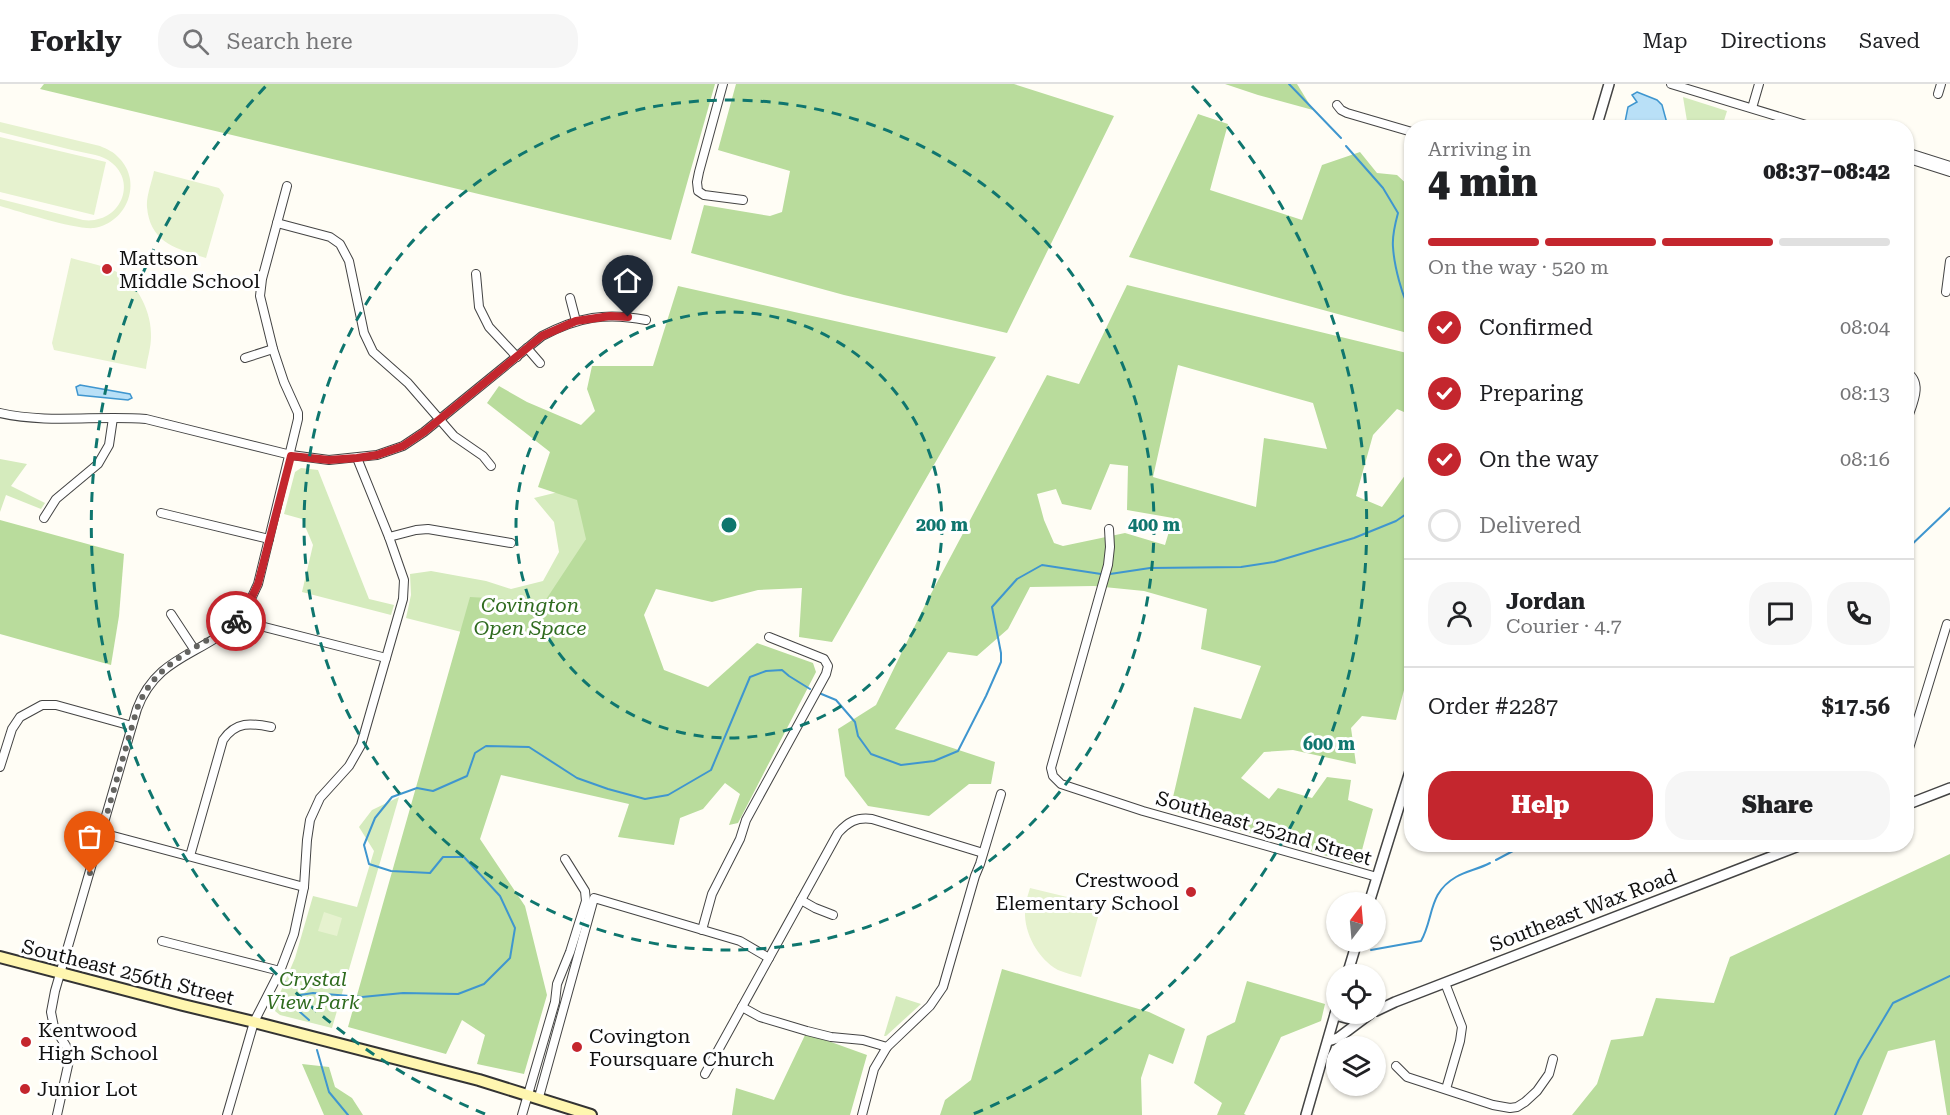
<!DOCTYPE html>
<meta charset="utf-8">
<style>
body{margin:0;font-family:"Roboto Serif",serif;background:#f6f6f6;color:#202124;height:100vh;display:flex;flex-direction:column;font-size:22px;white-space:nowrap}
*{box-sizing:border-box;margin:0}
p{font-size:20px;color:#757577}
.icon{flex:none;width:33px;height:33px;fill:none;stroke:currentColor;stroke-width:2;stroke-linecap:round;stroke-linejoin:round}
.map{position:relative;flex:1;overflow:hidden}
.drawer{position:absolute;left:1404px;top:36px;width:510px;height:732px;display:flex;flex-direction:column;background:#fff;border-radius:24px;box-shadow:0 2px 4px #0004}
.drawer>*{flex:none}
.needle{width:39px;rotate:16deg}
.buttons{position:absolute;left:1326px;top:808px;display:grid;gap:12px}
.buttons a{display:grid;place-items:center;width:60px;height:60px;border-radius:50%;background:#fff;box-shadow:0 2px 4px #0004;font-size:30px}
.pin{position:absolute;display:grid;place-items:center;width:51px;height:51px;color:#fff;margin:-62px -26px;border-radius:50% 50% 50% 0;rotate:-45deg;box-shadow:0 0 6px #0007}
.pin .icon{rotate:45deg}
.courier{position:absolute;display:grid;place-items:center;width:60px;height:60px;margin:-30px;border:4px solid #c4262e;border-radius:50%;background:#fff;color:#222;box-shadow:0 2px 8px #0007}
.head em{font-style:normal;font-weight:800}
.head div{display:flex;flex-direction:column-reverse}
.head{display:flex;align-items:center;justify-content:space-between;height:102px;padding:0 24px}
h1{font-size:39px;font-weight:800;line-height:45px}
.bar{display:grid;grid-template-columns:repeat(4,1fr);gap:9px 6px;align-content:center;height:72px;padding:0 24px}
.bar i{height:8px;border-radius:4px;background:#e0e0e0}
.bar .selected{background:#c4262e}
.bar p{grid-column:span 4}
.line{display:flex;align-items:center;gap:15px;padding:0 24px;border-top:2px solid #e0e0e0}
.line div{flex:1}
.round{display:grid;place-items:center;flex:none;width:63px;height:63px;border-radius:24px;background:#f6f6f6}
ol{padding:0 24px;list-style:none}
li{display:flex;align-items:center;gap:18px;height:66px}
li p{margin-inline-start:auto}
li .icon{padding:6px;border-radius:50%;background:#c4262e;color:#fff;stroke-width:4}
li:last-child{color:#757577}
li i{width:33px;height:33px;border:3px solid #e0e0e0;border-radius:50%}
.primary-button{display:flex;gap:12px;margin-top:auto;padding:12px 24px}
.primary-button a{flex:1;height:69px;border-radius:24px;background:#c4262e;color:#fff;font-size:24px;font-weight:800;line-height:69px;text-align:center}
.primary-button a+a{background:#f6f6f6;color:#202124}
header{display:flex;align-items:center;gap:36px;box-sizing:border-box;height:84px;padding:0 30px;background:#fff;border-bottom:2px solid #e0e0e0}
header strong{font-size:28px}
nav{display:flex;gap:33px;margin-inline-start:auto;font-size:21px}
.search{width:420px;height:54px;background:#f6f6f6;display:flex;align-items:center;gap:15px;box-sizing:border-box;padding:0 21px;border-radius:24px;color:#757577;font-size:22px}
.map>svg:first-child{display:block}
.green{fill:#d5ebbd}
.forest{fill:#b9dc9c;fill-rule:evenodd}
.pitch{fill:#e6f2cf}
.water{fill:#b9e0f7;stroke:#3f96cf;stroke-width:1.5}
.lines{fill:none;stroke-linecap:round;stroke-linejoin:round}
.stream{stroke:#3f96cf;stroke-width:2}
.minor-casing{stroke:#444;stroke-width:10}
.tertiary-casing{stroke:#444;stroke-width:12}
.secondary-casing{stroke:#333;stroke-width:14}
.minor{stroke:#fff;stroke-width:8}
.tertiary{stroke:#fff;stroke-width:9}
.secondary{stroke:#fff6b0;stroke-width:10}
.done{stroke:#646461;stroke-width:6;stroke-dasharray:0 10.8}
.route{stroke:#c4262e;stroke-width:8}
.ring{fill:none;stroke:#0f766e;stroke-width:3;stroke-dasharray:10 8}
.poi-dot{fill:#c4262e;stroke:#fff;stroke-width:2}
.labels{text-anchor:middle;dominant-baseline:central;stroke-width:6;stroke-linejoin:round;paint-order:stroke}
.poi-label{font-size:20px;fill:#111;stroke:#fff;text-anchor:start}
.park-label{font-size:20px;font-style:italic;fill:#2f6b1f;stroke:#fff}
.street-label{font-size:20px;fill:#111;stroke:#fff}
.centre{fill:#0f766e;stroke:#fff;stroke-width:3}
.ring-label{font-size:18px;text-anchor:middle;font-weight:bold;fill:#0f766e;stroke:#fff;stroke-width:6;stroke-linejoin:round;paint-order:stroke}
</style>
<header>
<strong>Forkly</strong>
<div class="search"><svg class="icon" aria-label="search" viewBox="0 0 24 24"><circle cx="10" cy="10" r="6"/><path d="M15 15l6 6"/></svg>Search here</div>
<nav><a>Map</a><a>Directions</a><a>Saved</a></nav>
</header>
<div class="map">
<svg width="1950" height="1031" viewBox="0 0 1950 1031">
<rect width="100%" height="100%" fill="#fffdf5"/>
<g class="green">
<polygon points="1683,13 1727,27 1722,43 1688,43"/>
<polygon points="0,375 27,380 11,402 45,419 41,425 6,411 0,428"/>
<polygon points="301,384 318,386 369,515 394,521 391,531 302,508 313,461 302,435 284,430 295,388"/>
<polygon points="603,397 552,571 406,534 411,511 410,490 431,487 486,497 511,505 543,497 559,468 554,438 534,414"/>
<polygon points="399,713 332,944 280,931 275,927 275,921 295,874 313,812 357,823 374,767 359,743 372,726"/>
<polygon points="896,912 921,920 886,952 884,952"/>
</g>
<g class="forest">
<polygon points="44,0 715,0 671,156 40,5"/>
<polygon points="736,0 1014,0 1114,32 1007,249 844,211 691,169 704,121 770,132 782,128 790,87 718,66"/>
<polygon points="1225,0 1297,0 1313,26 1258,11"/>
<polygon points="1198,30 1228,40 1210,106 1302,136 1322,81 1360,68 1377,89 1397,91 1411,104 1411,250 1129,173"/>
<path d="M1127,201L1411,270V331L1397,325L1373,351L1356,412L1382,423L1411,383V580L1396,636L1362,632L1351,644L1356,680L1293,666L1264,668L1241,694L1269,715L1278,704L1312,714L1327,693L1351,696L1348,716L1373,725L1358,781L1170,726L1194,623L1241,635L1261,582L1201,565L1207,525L1144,507L1094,502L1030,503L1008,545L977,572L948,568L895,645L995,678L991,700H969L929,732L868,722L845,692L838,645L876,621L925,521L1047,291L1079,300ZM1178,281L1313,319L1327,365L1264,354L1256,423L1153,393ZM1110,380L1128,382L1127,426L1173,434L1165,461L1125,449L1063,462L1054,459L1044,436L1037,410L1056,405L1062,420L1091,426Z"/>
<polygon points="678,202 996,273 832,558 799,553 802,504 758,506 712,518 656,505 644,531 664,586 708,603 757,559 813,579 816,588 738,739 729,741 740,710 725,699 703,725 680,734 674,761 618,753 629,720 501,691 480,755 525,822 547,911 524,990 477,980 485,951 462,936 446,970 348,943 470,513 545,517 586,455 577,416 538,403 550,368 487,319 499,302 527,318 581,341 595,327 587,305 592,282 653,282"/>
<polygon points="0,436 124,470 119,532 111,581 0,550"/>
<polygon points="1950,770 1950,1031 1947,1031 1935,956 1888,967 1862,1031 1572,1031 1597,1000 1611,956 1643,952 1656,914 1714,919 1730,873"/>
<polygon points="1002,885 1149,928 1185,945 1173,980 1149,970 1141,994 1142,1031 940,1031 945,1016 971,996"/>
<polygon points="1247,897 1325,920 1321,937 1281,953 1244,1030 1246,1031 1217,1031 1222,1019 1194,999 1207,952 1235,938"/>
<polygon points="806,949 867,971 850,1031 732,1031 736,1004 774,1016"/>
<polygon points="302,980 329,983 335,1003 352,1014 363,1031 324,1031"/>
</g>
<g class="pitch">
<path d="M0,38L100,62C107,65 114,68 119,74C143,98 127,139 94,144C76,146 21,128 0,122V115L83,136C120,141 140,97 108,76C98,70 84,69 72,66C48,60 24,54 0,48Z"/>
<polygon points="0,53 106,78 94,131 0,108"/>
<path d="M154,87L219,104L224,111L206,174C177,165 150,159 147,123C146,112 152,98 154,87Z"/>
<path d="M71,174C85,178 101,181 115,187C138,199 152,229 151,253C151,264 147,275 146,285L54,266L52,259Z"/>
<path d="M1030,804L1096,820L1100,826L1081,893C1074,891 1065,889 1058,886C1038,875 1024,849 1025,827C1025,819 1028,811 1030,804Z"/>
<polygon points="324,828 342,834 337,852 318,847"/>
</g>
<g class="water">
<polygon points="1637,8 1657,16 1662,21 1668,43 1626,43 1625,38 1628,23 1637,18 1632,11"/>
<polygon points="80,301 130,310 132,314 128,316 78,311 76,303"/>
</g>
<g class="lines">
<g class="stream">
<polyline points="1289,0 1341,54"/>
<path d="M1346,62L1383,104L1398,129C1395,140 1392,152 1393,163C1394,180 1402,215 1412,228"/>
<polyline points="1906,466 1950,424"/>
<polyline points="1110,490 1150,484 1241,483 1274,478 1354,454 1396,437 1412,426"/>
<polyline points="819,609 836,616 855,638 858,652 871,670 901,681 934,677 958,667 986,612 1001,578 1001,569 992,523 1017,495 1042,481 1101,490"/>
<polyline points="1496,776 1526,760"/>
<path d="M1371,866L1421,857C1434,834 1428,809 1456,793C1466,787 1479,785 1490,779"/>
<polyline points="309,936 300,928 295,918 300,911 313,909 362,913 403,909 458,910 484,900 510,874 515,844 500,812 464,773 443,773 430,789 391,787 369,780 364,761 375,734 392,713 417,704 433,707 467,692 475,669 486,662 529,663 577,694 608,705 645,715 668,711 711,686 750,593 766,587 782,586 789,592 810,605"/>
<polyline points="317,966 329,1008 348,1031"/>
<polyline points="1835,1031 1859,976 1893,919 1950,892"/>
</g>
<g class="minor-casing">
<g id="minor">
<polyline points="723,0 699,88 697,98 698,107 704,111 743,116"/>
<polyline points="1671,0 1816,44"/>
<polyline points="1938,10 1941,0"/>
<polyline points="1337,21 1341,26 1347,29 1412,48"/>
<polyline points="1752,24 1759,0"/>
<polyline points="1906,68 1950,82"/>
<polyline points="1906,74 1950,88"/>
<polyline points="277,139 330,153 340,160 349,177 364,249 373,268 408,299 454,352 483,372 491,382"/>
<polyline points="476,190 479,223 489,243 517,273"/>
<polyline points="1946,208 1950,177"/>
<polyline points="570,214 576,237"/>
<polyline points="527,264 540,279"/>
<polyline points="245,274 273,265"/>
<path d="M1906,288C1925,299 1911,322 1906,339"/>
<path d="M0,329C48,340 98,331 146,335L291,371L329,376L377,371L403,362L424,348L542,252C578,233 606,228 646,236"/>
<polyline points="161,429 269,455"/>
<polyline points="44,434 56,415 98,380 109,361 113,334"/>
<polyline points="1109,445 1110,463 1108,481 1051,684 1053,692 1061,700 1143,727 1377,793"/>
<polyline points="389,453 416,446 428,445 511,459"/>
<polyline points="171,530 194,565"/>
<polyline points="237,536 386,574"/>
<polyline points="1906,674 1947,540"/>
<polyline points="0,683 12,645 20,633 42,621 56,621 132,642"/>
<polyline points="102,749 304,803"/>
<path d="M190,772L223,656C236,637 251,639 271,643"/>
<polyline points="801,816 815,824 833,831"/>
<polyline points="702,846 712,810 740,755 746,736 826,590 828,582 824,575 769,553"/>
<polyline points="162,857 280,887"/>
<polyline points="1445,899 1462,943 1460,957 1446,1005"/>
<polyline points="742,923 760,933 807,947 831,953 863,956 887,963"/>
<polyline points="1396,982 1407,993 1493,1021 1510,1024 1517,1023 1525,1018 1537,1007 1549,990 1553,975"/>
<path d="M705,990L838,749C848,738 856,733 872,735L983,769"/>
<polyline points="539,1013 594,814 740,857 769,874"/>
<path d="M57,1031L69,977L66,962L54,943L51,928L55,907L137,625C157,571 202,572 237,537C247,527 252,512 258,500L298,335V329L284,298L273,265L260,212L262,195L287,102"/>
<polyline points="227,1031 254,938 280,887 294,850 304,803 307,756 310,736 320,714 349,682 361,661 403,515 404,496 389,453 357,374"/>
<polyline points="522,1031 555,918 557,900 570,868 586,817 585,807 565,775"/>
<polyline points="862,1031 874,985 887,963 930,922 943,903 975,792 980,780 1001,710"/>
</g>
</g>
<g class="tertiary-casing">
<g id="tertiary">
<polyline points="1596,44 1609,0"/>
<polyline points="1906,721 1950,704"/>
<polyline points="1369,819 1412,681"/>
<polyline points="1347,891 1357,858"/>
<polyline points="1376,927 1395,918 1804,760"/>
<polyline points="1335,931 1346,934 1362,933"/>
<polyline points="1328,957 1338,954 1370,930"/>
<polyline points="1306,1031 1336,927"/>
</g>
</g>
<g class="secondary-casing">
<polyline id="secondary" points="0,873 183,921 254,938 479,996 591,1031"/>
</g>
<use href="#minor" class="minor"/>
<use href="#tertiary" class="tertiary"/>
<use href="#secondary" class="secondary"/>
</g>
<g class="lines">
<path class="done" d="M90,789L137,625C154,578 199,565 236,537"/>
<polyline class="route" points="236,537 250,517 258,500 291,372 329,376 357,374 377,371 403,362 424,348 542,252 576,237 610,232 628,233"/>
</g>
<g class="ring">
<circle cx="729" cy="441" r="213"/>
<circle cx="729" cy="441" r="425"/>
<path d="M485 1030A638 638 0 0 1 266 2M1192 2A638 638 0 0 1 973 1030"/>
</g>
<g class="poi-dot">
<circle cx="107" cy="185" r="6"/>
<circle cx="1191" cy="808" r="6"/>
<circle cx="26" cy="958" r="6"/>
<circle cx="577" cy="963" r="6"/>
<circle cx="25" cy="1005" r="6"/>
</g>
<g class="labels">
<g class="poi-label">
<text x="119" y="174">Mattson<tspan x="119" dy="23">Middle School</tspan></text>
<text x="1179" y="796" text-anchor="end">Crestwood<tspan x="1179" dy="23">Elementary School</tspan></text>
<text x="38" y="946">Kentwood<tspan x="38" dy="23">High School</tspan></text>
<text x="589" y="952">Covington<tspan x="589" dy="23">Foursquare Church</tspan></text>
<text x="37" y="1005">Junior Lot</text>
</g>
<g class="park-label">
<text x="530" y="521">Covington<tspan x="530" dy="23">Open Space</tspan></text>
<text x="313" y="895">Crystal<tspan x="313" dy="23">View Park</tspan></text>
</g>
<g class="street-label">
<text transform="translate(1264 744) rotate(16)">Southeast 252nd Street</text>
<text transform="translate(1583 826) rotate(-21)">Southeast Wax Road</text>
<text transform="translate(128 888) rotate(14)">Southeast 256th Street</text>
</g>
</g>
<circle cx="729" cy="441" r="9" class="centre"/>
<g class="ring-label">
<text x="942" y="447">200 m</text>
<text x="1154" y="447">400 m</text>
<text x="1329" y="666">600 m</text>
</g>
</svg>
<div class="buttons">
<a><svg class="needle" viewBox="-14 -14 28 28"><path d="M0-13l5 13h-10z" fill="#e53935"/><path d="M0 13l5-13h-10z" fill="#757577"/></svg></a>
<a><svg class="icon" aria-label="locate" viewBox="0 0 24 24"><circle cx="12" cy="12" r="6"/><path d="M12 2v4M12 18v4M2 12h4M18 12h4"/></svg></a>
<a><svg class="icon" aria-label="layers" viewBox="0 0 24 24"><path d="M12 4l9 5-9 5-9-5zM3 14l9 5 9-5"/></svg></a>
</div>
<div class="pin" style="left:90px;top:789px;background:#ea580c"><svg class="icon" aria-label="bag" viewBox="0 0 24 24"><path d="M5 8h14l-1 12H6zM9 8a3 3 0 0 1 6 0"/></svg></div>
<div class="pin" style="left:628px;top:233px;background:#1f2937"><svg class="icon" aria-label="home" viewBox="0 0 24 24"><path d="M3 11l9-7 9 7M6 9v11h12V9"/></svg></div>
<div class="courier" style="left:236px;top:537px"><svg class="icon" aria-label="bike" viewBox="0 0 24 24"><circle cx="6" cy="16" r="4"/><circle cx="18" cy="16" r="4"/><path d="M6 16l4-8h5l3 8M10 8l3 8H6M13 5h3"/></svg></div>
<section class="drawer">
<div class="head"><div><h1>4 min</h1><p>Arriving in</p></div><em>08:37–08:42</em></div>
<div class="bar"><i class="selected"></i><i class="selected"></i><i class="selected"></i><i></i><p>On the way · 520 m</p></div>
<ol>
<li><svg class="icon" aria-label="check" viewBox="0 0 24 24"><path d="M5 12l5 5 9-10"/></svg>Confirmed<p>08:04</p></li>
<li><svg class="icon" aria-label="check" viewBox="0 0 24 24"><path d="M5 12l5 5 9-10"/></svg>Preparing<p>08:13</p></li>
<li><svg class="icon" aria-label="check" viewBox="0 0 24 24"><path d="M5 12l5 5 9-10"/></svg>On the way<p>08:16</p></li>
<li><i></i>Delivered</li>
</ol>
<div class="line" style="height:108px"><a class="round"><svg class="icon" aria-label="person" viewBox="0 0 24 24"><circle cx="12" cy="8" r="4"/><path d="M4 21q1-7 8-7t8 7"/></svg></a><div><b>Jordan</b><p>Courier · 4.7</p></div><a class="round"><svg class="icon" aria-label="chat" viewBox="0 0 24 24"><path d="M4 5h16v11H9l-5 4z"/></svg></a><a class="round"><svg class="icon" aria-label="phone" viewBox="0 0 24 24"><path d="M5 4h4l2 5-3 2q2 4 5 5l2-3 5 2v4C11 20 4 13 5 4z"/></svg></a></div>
<div class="line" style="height:78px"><div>Order #2287</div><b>$17.56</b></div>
<div class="primary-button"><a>Help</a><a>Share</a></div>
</section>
</div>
